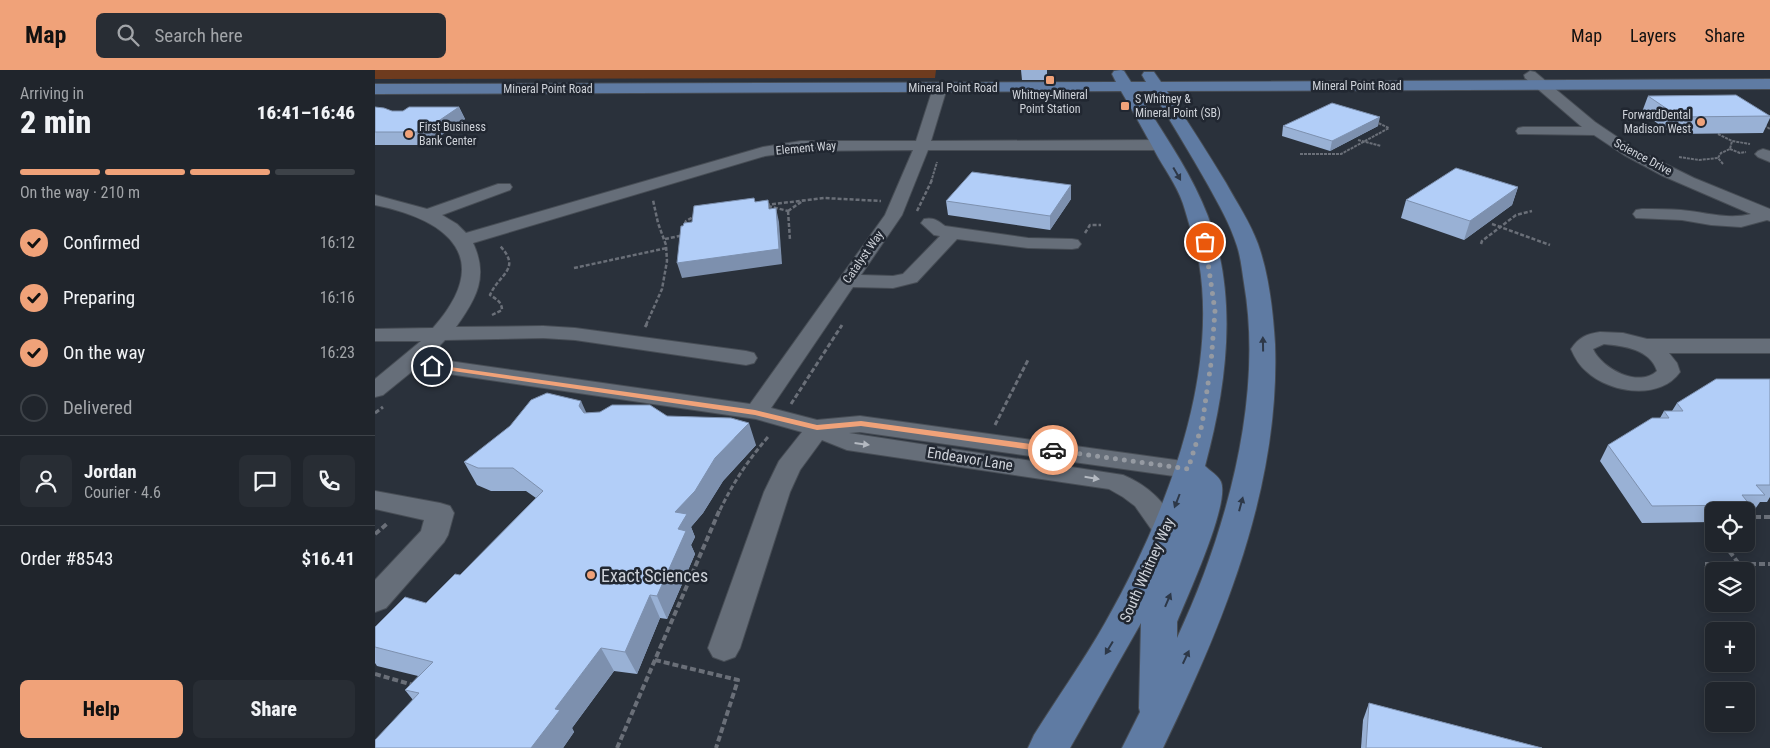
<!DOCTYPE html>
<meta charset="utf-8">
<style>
body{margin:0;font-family:"Roboto Condensed",sans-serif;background:#282d34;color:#f1f3f6;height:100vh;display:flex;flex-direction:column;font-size:19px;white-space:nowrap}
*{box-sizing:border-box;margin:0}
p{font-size:16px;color:#a2a5a9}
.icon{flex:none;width:28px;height:28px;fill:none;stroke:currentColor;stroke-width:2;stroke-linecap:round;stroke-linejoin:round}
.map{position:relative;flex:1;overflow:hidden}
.side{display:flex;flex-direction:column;background:#20252c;width:375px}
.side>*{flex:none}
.controls{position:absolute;left:1330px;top:432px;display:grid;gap:10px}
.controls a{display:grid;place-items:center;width:50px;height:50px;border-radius:8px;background:#20252c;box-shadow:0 2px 12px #0003,0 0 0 1px #3d4248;font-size:25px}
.pin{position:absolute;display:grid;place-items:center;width:42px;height:42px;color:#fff;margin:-21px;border:2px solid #fff;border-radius:50%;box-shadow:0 1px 5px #0007}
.courier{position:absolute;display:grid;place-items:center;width:50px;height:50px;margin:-25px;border:4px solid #f0a279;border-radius:50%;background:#fff;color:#222;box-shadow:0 1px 6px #0007}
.summary em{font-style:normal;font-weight:800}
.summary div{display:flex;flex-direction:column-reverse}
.summary{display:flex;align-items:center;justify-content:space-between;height:85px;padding:0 20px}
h1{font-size:32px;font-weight:800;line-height:38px}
.bar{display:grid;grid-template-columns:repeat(4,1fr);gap:8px 5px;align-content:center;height:60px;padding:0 20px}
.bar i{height:6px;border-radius:4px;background:#3d4248}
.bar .on{background:#f0a279}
.bar p{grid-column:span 4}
.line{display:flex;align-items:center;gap:12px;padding:0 20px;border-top:1px solid #3d4248}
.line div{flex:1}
.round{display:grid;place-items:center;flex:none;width:52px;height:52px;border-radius:8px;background:#282d34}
ol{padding:0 20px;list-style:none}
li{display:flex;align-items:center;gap:15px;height:55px}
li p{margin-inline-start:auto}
li .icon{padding:5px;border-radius:50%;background:#f0a279;color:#111;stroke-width:4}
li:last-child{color:#a2a5a9}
li i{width:28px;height:28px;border:2px solid #3d4248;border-radius:50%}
.cta{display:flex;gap:10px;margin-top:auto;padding:10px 20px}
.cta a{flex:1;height:58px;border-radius:8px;background:#f0a279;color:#111;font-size:20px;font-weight:800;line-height:58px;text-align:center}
.cta a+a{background:#282d34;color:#f1f3f6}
header{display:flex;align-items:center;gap:30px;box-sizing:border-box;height:70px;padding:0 25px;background:#f0a279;color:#111}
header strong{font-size:24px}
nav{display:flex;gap:28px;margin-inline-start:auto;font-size:18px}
.search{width:350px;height:45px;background:#282d34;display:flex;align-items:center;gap:12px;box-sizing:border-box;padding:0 18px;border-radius:8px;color:#a2a5a9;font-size:19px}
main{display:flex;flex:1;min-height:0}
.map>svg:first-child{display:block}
.green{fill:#6e3b1e}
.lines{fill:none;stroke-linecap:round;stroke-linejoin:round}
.minor-casing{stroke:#474d55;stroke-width:2}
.major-casing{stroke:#474d55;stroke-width:2}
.path-far3{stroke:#6a6f78;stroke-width:2;stroke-dasharray:3 1;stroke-linecap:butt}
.path-far2{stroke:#6a6f78;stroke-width:2.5;stroke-dasharray:4 2;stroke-linecap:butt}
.path-far1{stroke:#6a6f78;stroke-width:3;stroke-dasharray:5 2.5;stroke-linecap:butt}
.path{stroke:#6a6f78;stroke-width:4;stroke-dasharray:6 3;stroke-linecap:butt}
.minor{fill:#666e79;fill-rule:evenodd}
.major{fill:#5f7ba3;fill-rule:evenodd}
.wall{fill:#99b1d5}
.shaded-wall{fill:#7d90ae}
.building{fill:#b2cef8;stroke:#7d90ae}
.oneway{fill:#2d3848}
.oneway2{fill:#b4b9c1}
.route{fill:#f0a279}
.done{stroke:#959aa2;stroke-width:5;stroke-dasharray:0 9}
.poi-dot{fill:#f0a279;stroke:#212731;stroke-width:2}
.labels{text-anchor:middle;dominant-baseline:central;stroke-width:5;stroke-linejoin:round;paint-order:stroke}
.far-street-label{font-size:12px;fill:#ced2d9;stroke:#212731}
.far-poi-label{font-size:12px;fill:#ced2d9;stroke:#212731;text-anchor:start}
.street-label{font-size:15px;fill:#ced2d9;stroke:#212731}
.near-poi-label{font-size:18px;fill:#ced2d9;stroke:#212731;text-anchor:start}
</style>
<header>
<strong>Map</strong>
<div class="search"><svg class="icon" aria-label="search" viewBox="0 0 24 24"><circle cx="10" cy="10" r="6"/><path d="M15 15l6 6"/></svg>Search here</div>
<nav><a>Map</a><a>Layers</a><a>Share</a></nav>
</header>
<main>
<section class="side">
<div class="summary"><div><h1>2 min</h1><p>Arriving in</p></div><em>16:41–16:46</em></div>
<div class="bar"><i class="on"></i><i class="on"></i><i class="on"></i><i></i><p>On the way · 210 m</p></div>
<ol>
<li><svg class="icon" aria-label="check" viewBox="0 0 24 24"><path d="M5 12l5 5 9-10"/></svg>Confirmed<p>16:12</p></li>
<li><svg class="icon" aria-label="check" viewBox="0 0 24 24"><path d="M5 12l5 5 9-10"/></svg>Preparing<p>16:16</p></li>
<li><svg class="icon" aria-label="check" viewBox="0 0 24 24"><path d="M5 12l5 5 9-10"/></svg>On the way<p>16:23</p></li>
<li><i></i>Delivered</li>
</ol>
<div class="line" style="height:90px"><a class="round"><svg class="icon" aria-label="person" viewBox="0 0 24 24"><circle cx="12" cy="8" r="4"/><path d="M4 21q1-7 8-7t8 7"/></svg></a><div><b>Jordan</b><p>Courier · 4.6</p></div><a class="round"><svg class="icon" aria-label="chat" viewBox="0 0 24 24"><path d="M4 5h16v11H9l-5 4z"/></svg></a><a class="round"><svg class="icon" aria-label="phone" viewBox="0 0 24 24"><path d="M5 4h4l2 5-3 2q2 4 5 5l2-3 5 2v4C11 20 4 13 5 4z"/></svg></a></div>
<div class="line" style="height:65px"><div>Order #8543</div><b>$16.41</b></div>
<div class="cta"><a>Help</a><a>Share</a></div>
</section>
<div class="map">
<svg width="1395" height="678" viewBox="0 0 1395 678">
<rect width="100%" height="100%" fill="#2a313b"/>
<polygon class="green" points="0,0 561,0 560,8 0,9"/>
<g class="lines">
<g class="minor-casing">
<g id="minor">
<path d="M1155,1L1160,2L1220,52L1260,79L1319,108L1395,139V151L1392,150L1366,157L1336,155L1307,150L1261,148L1258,144L1261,140L1267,139C1280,139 1293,139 1306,140C1329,142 1353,150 1376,144L1288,106L1249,85L1219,65L1143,64L1141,61L1143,58L1148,57H1207L1150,8L1149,5Z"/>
<path d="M565,14L572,18L556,71L786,70L791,72L794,75L791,78L786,80H553L527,145L486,205L518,206L528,204L565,166L559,165L546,153L549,149C559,147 563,151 570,156L653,168L697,169L703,170L706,174L703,178L697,179L653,178L582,169L542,212L518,218L478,217L396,338L442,350L485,346L822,393L826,399L822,405L813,408L485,362L474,363L748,405C775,416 791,434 805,459L801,466L791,469L781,466L760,436L748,427L734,419L472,380L447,370L425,400L415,422L365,578L360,587L349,591L338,587L333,578L389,422L404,391L427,362L381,349L40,299L8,325L0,327V309L46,271H0V259L58,258C120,188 74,150 0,135V125L52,139L123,114H135L137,117L135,120L67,145L82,154L91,163L388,77L426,71H541L558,18ZM538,80L510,145L375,334L53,288L70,270L168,268L200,270L371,295L379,293L382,288L379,283L371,281L200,258L168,256L81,257C101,229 114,207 98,173L390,86L426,81Z"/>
<polygon points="1388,79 1395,81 1395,92 1383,87 1380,84 1383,81"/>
<path d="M1225,262L1248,263L1272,269H1395V283H1294L1302,293L1305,302C1285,331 1234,323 1211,301C1204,295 1200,288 1196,279C1204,267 1212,264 1225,262ZM1229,274C1249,276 1275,279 1282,301C1264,318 1227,299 1218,279Z"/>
<polygon points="0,421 65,433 75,436 79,443 73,465 69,472 11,538 0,542 0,510 46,461 49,450 0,439"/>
</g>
</g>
<g class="major-casing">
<path id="major" d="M746,0L749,1L756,12H771L767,5L769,2H779L786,12L1395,9V19L792,21C813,51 832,82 851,113C862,133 875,152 883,174C894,205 898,241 900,274C905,417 849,552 788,678H747L765,642L764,638L766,553L695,678H653L659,665C682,628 708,592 730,553C788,451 844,311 824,192C821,175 815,157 810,140C805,121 793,104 783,87C771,65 759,43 746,21L0,24V14L741,12L737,4L739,1ZM762,21H777C796,52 815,83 833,115C844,135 855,154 862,176C866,188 867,201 869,213C889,328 851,463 802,568V552C812,527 855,434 846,412C843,405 835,401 830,396C853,311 865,216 827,132C810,93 784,57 762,21Z"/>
</g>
<g class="path-far3">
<polyline points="1389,55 1395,59"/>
<polyline points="1343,64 1357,71 1375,74"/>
<polyline points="983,70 1006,76"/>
<polyline points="1355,79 1365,83 1371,82"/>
<polyline points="925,84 966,84 1014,58 1001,52"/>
<polyline points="1304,87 1324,90 1343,88"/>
<polyline points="1348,94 1343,88 1346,83 1355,79 1357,71"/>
<polyline points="556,112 562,92"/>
</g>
<g class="path-far2">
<polyline points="391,135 449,128 506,131"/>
<polyline points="393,136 413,141"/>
<polyline points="413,141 415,170"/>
<polyline points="413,141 429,130"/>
<polyline points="542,141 557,110"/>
<polyline points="1117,154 1175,175"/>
<polyline points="308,160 311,151 320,146"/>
<polyline points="710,163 715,155 726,155"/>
<polyline points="290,169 309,165"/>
<polyline points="1106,174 1107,171 1141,145 1157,141"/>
<polyline points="199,198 292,178"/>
<path d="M117,245L127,240C127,232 121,229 115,225C124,204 147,199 125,176"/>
<polyline points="271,255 287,219 292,191 291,175 283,153 278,130"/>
</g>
<g class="path-far1">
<polyline points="270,257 272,254"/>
<polyline points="416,334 467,255"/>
<polyline points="0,343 8,337"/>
<polyline points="620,355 653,290"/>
<path d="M345,440C358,413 373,390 393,367"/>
</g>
<g class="path">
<polyline points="1371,447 1395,447"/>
<polyline points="1334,454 1339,460"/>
<polyline points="0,464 13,453"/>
<polyline points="1349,474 1364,494"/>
<polyline points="1330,494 1395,494"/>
<polyline points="1331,495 1339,505"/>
<polyline points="280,590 363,610 341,678"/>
<polyline points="0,604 38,615"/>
<polyline points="242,678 345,439"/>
</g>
<use href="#minor" class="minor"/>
<use href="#major" class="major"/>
</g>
<g class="wall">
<polygon points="646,0 672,0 672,10 647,10"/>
<polygon points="1273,26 1395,46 1395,48 1388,63 1297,64 1267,42"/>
<polygon points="0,37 17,41 28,41 84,37 90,49 65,66 47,75 0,75"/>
<polygon points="908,56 1003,56 955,81 907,66"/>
<polygon points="696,115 696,129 675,160 573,145 571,131"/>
<polygon points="1143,117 1137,135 1089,170 1026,148 1031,130"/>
<polygon points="1395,309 1395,427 1392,432 1385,432 1378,442 1339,441 1339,452 1267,453 1225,391 1233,375 1285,348 1289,341 1297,341 1302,333"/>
<polygon points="212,343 292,346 381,375 348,411 328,443 316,457 320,467 316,475 320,484 292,549 285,548 262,604 239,601 197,658 199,662 188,678 0,678 38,630 30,620 43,606 2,596 0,593 0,557 51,533 85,505 161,428 151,421 116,421 102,415 89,392"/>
<polygon points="994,633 1167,678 986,678 988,650"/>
</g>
<g class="shaded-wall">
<polygon points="84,37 90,49 65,66 47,75 41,62"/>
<polygon points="1005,47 1003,56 955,81 957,71"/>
<polygon points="696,115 696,129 675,160 675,146"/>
<polygon points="1143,117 1137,135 1089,170 1095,151"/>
<polygon points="401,138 404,152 407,194 307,208 302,193"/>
<polygon points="206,331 216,353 204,336"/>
<polygon points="374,353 381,375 348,411 328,443 316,457 320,467 316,475 320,484 292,549 282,526 303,459 300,442 340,388"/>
<polygon points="275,525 285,548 262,604 250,582"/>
<polygon points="226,578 239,601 197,658 199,662 188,678 156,678 180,639"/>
</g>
<g class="building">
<polygon points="1361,25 1395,46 1304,47 1273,26"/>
<polygon points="957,33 1005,47 957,71 908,56"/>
<polygon points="0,37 9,38 17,41 28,41 34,37 84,37 59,54 41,62 0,62"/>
<polygon points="1081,98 1143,117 1095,151 1031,130"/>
<polygon points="597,102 696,115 675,146 571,131"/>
<polygon points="379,128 380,132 393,130 394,139 401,138 404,179 302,193 306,156 308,156 309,153 317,152 319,136"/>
<polygon points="1341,309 1395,309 1395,415 1381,415 1390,425 1367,425 1375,435 1277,436 1233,375 1277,348 1294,348 1289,341 1308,341 1302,333"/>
<polygon points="172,323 206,331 204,336 209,343 225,342 237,335 275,335 292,346 356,348 374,353 340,388 320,421 300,442 312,444 303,459 311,461 282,526 275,525 250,582 226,578 180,639 185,640 156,678 0,678 0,670 44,623 30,620 58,592 0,577 0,557 30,527 51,533 80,504 85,505 168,421 138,398 103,398 89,392 135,356 156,330"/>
<polygon points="994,633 1167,678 991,678"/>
</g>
<defs><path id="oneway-solid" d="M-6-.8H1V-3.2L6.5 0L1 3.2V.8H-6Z" transform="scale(1.25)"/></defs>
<g class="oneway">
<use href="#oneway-solid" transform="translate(802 104) rotate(60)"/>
<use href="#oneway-solid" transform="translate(888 274) rotate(-91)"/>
<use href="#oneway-solid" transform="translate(802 431) rotate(111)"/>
<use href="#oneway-solid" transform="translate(866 434) rotate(-75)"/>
<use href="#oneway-solid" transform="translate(793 530) rotate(-67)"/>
<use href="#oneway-solid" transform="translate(734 578) rotate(121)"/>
<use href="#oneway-solid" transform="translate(811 587) rotate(-65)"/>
</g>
<g class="oneway2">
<use href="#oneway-solid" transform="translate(487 374) rotate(7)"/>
<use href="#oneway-solid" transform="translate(717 408) rotate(9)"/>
</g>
<polygon class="route" points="54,294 380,340 442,355 486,351 678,377 682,380 678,383 486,356 442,360 380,345 57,298 53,296"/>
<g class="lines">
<polyline class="done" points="678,380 813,399 827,355 836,293 840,241 830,172"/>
</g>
<g class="poi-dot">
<rect x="670" y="5" width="10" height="10" rx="2.5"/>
<rect x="745" y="31" width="10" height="10" rx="2.5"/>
<circle cx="1326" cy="52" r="5"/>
<circle cx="34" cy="64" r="5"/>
<circle cx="216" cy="505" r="5"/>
</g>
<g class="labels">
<g class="far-street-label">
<text x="982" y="16">Mineral Point Road</text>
<text x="578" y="18">Mineral Point Road</text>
<text x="173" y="19">Mineral Point Road</text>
<text transform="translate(431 78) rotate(-5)">Element Way</text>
<text transform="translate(1268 87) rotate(28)">Science Drive</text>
<text transform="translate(488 187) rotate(-55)">Catalyst Way</text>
</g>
<g class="far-poi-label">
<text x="675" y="25" text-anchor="middle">Whitney-Mineral<tspan x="675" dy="14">Point Station</tspan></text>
<text x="760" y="29">S Whitney &amp;<tspan x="760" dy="14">Mineral Point (SB)</tspan></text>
<text x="1316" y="45" text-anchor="end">ForwardDental<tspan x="1316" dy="14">Madison West</tspan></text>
<text x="44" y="57">First Business<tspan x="44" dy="14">Bank Center</tspan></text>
</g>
<g class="street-label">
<text transform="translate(595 389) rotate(9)">Endeavor Lane</text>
<text transform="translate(772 500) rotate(-66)">South Whitney Way</text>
</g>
<g class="near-poi-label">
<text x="226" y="505">Exact Sciences</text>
</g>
</g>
</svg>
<div class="controls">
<a><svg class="icon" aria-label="locate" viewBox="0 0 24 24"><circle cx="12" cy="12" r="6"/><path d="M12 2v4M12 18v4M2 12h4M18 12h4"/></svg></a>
<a><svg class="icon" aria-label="layers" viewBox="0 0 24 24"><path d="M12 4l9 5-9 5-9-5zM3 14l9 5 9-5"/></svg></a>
<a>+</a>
<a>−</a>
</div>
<div class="pin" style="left:830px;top:172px;background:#ea580c"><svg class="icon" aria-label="bag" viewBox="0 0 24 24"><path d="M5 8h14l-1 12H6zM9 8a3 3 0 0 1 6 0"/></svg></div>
<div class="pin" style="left:57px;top:296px;background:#1f2937"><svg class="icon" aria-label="home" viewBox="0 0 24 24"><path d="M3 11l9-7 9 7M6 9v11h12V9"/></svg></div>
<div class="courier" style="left:678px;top:380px"><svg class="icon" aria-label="car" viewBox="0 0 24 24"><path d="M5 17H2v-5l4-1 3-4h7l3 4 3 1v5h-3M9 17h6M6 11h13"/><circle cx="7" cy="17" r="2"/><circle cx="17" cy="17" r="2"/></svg></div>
</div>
</main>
